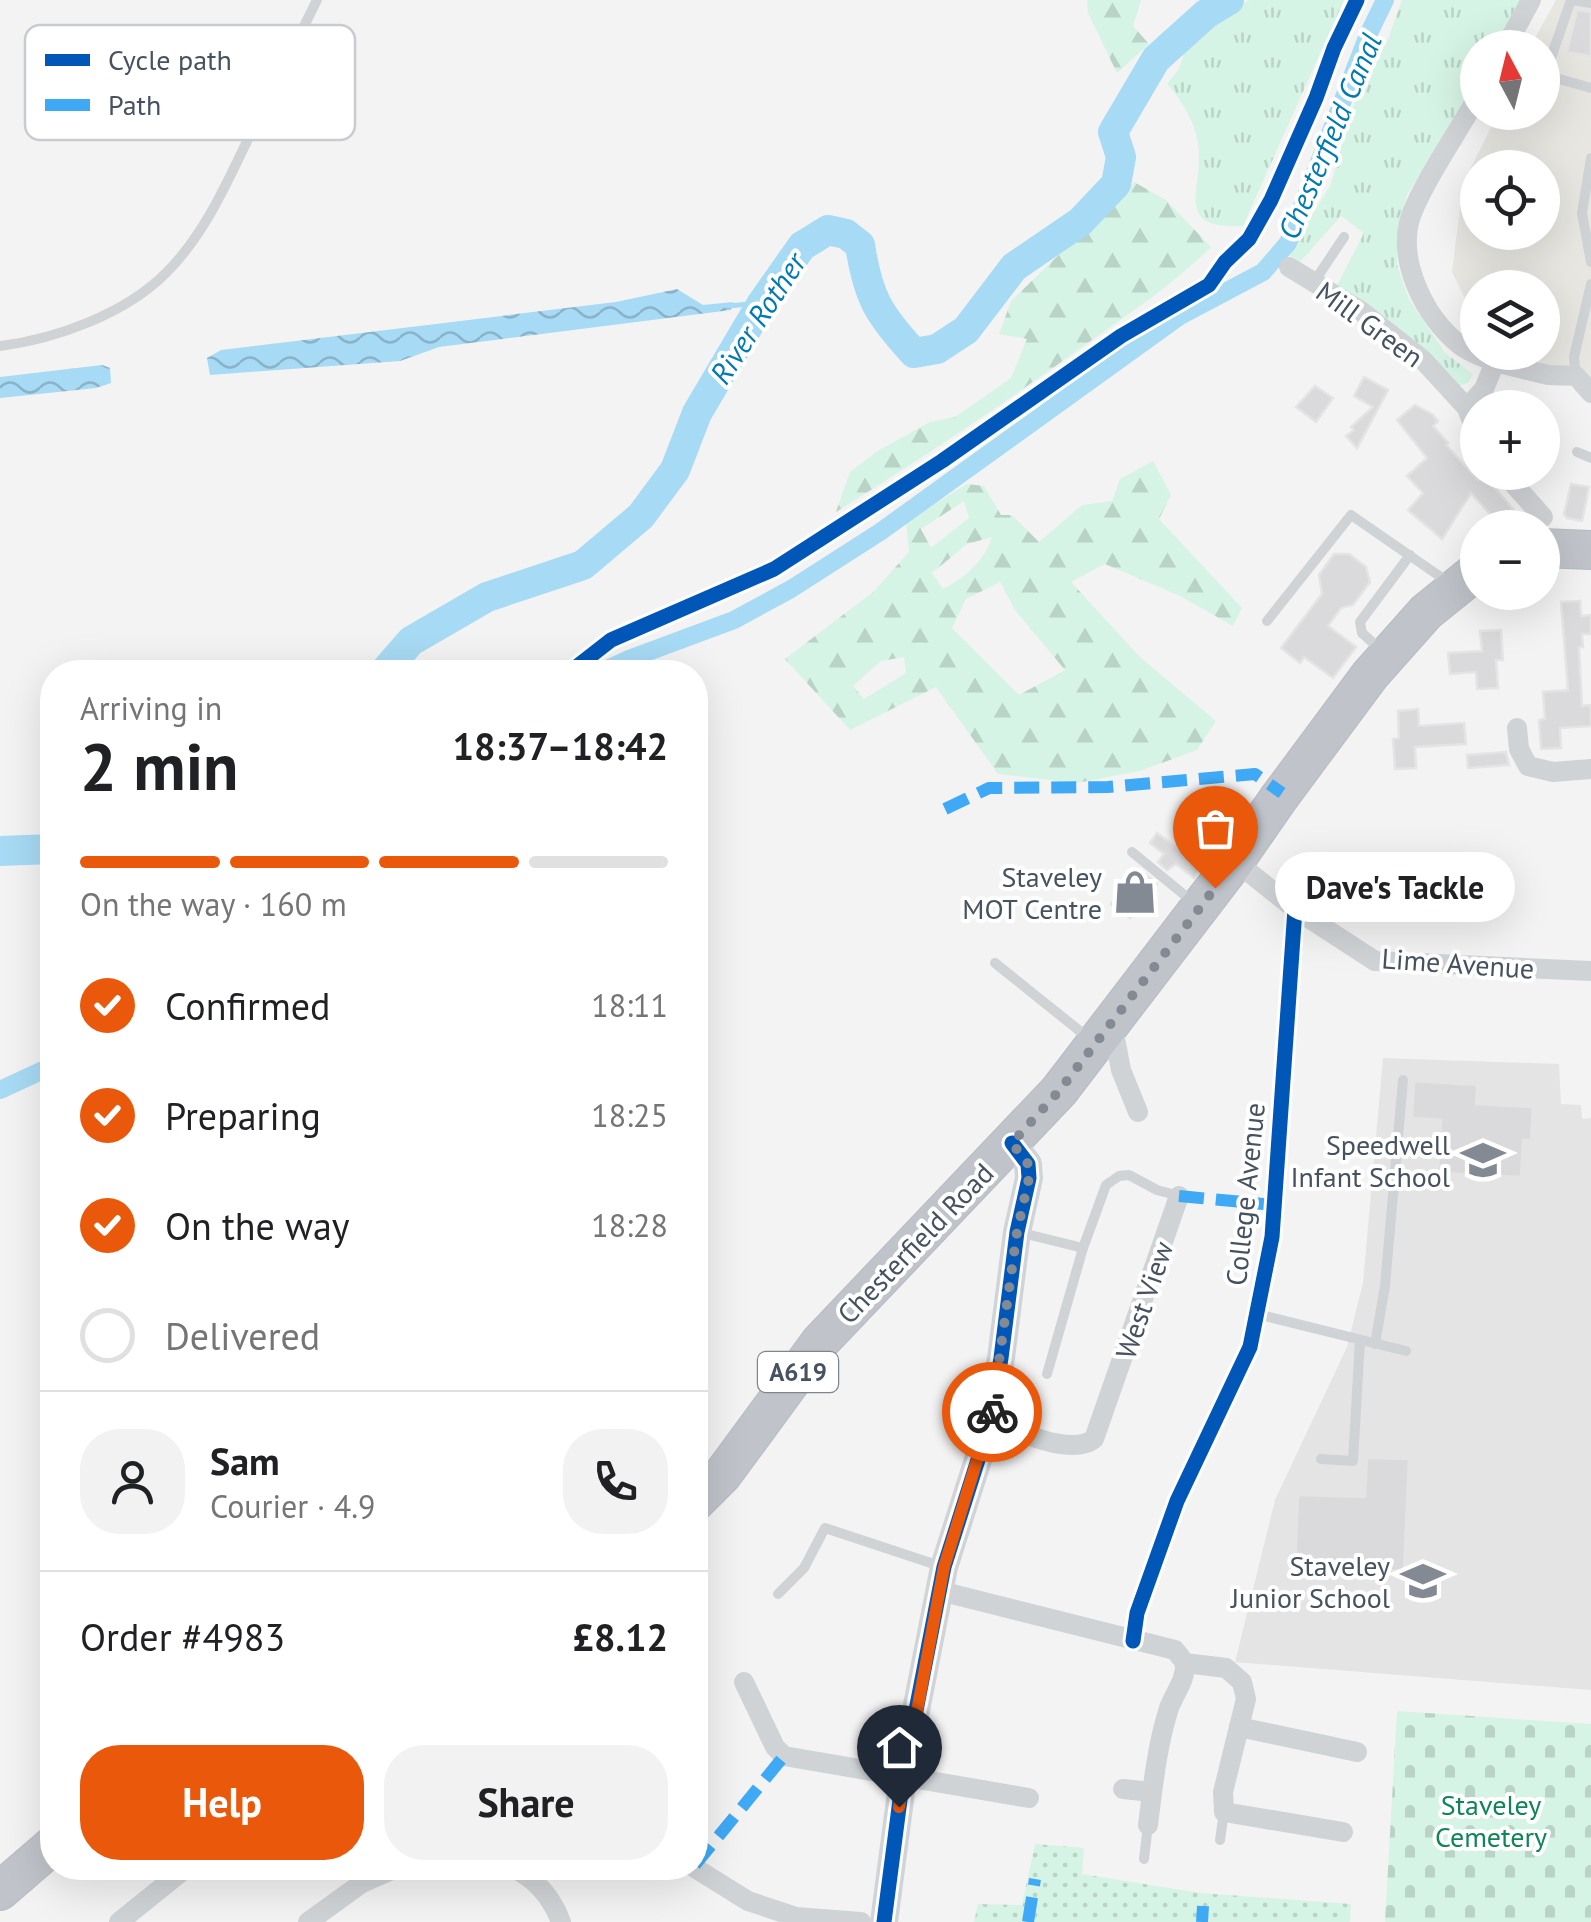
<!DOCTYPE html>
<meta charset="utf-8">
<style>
body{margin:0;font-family:"PT Sans",sans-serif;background:#f2f2f2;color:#202124;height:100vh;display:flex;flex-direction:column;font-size:38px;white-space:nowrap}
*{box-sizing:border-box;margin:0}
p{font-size:32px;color:#757577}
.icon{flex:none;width:55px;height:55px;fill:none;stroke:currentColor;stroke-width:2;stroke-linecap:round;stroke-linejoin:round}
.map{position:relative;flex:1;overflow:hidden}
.sheet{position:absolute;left:40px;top:660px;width:668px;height:1220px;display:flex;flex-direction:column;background:#fff;border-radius:40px;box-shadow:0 10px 40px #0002}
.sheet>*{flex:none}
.needle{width:65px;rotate:353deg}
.fabs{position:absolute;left:1460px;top:30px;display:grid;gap:20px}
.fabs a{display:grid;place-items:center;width:100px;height:100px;border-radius:50%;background:#fff;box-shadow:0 10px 40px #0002;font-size:50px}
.pin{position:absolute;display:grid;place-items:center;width:85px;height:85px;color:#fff;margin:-102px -42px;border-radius:50% 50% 50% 0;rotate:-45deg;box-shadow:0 0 10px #0007}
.pin .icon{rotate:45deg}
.courier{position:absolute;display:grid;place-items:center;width:100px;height:100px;margin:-50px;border:8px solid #ea580c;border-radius:50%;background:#fff;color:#222;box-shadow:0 2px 12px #0007}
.bubble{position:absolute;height:70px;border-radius:35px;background:#fff;box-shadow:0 10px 40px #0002;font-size:32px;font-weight:600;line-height:70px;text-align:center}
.headline em{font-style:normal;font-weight:600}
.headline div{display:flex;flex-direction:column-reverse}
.headline{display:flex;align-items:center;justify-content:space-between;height:170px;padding:0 40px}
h1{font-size:65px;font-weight:600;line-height:75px}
.bar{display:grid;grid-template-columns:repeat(4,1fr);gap:15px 10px;align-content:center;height:120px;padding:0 40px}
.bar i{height:12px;border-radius:8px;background:#e0e0e0}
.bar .current{background:#ea580c}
.bar p{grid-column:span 4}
.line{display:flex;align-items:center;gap:25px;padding:0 40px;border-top:2px solid #e0e0e0}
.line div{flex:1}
.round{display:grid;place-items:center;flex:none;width:105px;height:105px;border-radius:40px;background:#f2f2f2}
ol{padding:0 40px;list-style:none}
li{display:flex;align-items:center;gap:30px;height:110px}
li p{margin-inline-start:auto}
li .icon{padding:10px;border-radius:50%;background:#ea580c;color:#fff;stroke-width:4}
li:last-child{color:#757577}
li i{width:55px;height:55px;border:5px solid #e0e0e0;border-radius:50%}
.button{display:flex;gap:20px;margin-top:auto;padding:20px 40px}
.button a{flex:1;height:115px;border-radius:40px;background:#ea580c;color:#fff;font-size:40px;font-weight:600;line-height:115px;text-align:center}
.button a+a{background:#f2f2f2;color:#202124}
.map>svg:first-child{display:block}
.commercial{fill:#e7e6e1;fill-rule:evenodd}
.education{fill:#e4e4e5}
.grass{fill:url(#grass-tufts)}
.forest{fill:url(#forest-firs);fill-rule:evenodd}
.cemetery{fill:url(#cemetery-stones)}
.garden{fill:url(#garden-dots)}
.water{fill:url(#water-waves)}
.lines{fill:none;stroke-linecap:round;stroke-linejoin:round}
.stream{stroke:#a7daf4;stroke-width:5}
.canal{stroke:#a7daf4;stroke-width:18}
.river{stroke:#a7daf4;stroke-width:30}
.building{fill:#dadadc;stroke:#e4e4e5;stroke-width:2.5}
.highway-casing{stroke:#b6bbc3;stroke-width:40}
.lane{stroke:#d0d3d6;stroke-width:10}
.street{stroke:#d0d3d6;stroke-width:20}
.secondary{stroke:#d1d4d7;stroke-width:28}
.highway{stroke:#c0c4ca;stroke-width:38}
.quiet{stroke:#3fa9f5;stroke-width:12;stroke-dasharray:25 12;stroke-linecap:butt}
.cycleway-casing{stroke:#fff;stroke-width:21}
.cycleway{stroke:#0057b8;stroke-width:15}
.done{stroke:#838a94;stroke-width:10;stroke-dasharray:0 18}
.route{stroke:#ea580c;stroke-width:12}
.labels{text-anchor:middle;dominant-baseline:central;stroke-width:8;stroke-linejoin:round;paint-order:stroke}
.shield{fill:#fff;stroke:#7e8690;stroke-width:2.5}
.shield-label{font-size:25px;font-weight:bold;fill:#475261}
.street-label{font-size:28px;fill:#475261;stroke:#fff}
.poi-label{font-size:28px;fill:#475261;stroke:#fff;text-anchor:end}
.park-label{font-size:28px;fill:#0f8558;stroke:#fff}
.water-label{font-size:30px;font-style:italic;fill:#0179b3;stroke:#fff}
.key{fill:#fff;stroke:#c8cbd0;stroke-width:2.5}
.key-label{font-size:28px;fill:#475261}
</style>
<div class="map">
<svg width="1591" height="1922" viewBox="0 0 1591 1922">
<defs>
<pattern id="grass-tufts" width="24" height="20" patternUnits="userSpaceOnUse" patternTransform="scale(2.5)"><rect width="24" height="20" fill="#d6f4e5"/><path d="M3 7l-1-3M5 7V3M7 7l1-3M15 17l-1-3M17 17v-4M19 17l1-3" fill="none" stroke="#b9d3c7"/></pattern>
<pattern id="forest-firs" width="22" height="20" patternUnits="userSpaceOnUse" patternTransform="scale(2.5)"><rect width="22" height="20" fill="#d6f4e5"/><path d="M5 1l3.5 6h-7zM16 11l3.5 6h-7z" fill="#b9d3c7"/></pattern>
<pattern id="cemetery-stones" width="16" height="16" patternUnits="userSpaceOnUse" patternTransform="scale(2.5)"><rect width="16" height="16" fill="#d6f4e5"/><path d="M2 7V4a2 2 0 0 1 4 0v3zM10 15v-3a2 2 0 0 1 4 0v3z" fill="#b9d3c7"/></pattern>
<pattern id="garden-dots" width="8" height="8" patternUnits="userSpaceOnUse" patternTransform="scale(2.5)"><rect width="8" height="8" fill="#d6f4e5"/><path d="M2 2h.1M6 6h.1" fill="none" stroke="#b9d3c7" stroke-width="1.8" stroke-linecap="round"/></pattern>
<pattern id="water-waves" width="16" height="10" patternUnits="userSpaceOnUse" patternTransform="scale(2.5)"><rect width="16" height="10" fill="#a7daf4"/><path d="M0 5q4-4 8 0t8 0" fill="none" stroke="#8ab3c9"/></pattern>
</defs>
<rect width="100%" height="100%" fill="#f3f3f3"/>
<path class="commercial" d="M1556,0H1591V384L1518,353L1542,352V288H1478L1477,323L1452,272L1463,184L1498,113L1542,112V48L1530,47ZM1478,168H1542V232H1478Z"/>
<polygon class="education" points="1383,1058 1559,1064 1561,1104 1581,1105 1582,1119 1591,1118 1591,1690 1235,1662 1275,1500 1347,1347 1363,1283"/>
<g class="grass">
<path d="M1249,0H1344L1243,226C1176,229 1200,195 1199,153C1198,127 1184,103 1167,84L1178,70L1190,39Z"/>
<polygon points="1402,0 1525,0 1496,47 1478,48 1477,79 1407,195 1398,229 1397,265 1409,299 1445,353 1473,374 1468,383 1458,386 1337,285 1364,233 1341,216 1300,262 1288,254 1330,186 1362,77 1387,42"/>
</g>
<g class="forest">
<polygon points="1087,0 1141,0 1133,26 1149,44 1117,73 1088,13"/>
<path d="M1134,182L1166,200L1211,247C1171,287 1124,317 1078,350C999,407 919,460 836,512L850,472L879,450L930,422L955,417L1011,378L1027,339L999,334L1011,301Z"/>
<path d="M1153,461L1171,495L1159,519L1242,608L1233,626L1180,596L1105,564L1071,582L1141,658L1216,721L1197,750L1140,771L1077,783L998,774L936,687L850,730L785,659L873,592L909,552L906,521L967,484L984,486L1001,515H1012L1039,542L1082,505L1112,501L1120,479ZM964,501L969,518L931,548L921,529ZM992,537C985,560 965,578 943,589L932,573L967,544ZM1000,582L1015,610L1065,670L1019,695L952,628L966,599ZM904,657L906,673L864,699L853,686L881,661Z"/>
</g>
<polygon class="cemetery" points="1397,1711 1591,1724 1591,1922 1385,1922"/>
<polygon class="garden" points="1035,1844 1084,1848 1082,1874 1201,1893 1351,1904 1350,1922 974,1922 978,1904 1022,1905"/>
<g class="water">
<polygon points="677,289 703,305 733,302 731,310 439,347 400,361 210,375 207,358 221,350 616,302"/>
<polygon points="102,365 110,368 111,383 96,388 0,398 0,377"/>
</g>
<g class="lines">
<polyline class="stream" points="727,306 762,303"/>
<g class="canal">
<polyline points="601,672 629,659 734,620 791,589 880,532 1180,316 1263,272 1288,243 1368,35 1385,0"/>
<polyline points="0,1090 52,1066"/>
</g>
<g class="river">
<path d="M384,672L411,641L487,597L583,565L641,516L675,470L697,413L762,303L802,246L828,230L846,234L860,245C868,297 878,314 914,353L937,349L966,330L1014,267L1080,222L1116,184L1121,157L1113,132L1156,59L1206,14L1229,0"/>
<polyline points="0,851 52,849"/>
</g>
</g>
<g class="building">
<polygon points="1577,10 1591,12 1591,56 1567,52"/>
<polygon points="1364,377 1388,390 1357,448 1346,436 1354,430 1351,427 1373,407 1354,396"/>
<polygon points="1315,386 1333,398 1316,422 1296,407"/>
<polygon points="1415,405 1432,414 1438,421 1433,426 1448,443 1446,445 1478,480 1484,475 1518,515 1503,528 1471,493 1442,539 1408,510 1423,493 1407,476 1427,458 1397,420"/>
<polygon points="1571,484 1589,487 1582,521 1567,518 1564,514"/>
<polygon points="1334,554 1349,554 1366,567 1370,582 1353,605 1341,608 1328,626 1356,647 1333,678 1304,657 1300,663 1281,648 1322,594 1319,575"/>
<polygon points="1580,601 1581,616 1591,615 1591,634 1582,634 1583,647 1579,647 1582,706 1591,705 1591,726 1560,728 1561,748 1541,749 1539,720 1545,719 1543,692 1568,690 1561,602"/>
<polygon points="1501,630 1503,660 1496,660 1498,688 1477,689 1476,672 1450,674 1448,653 1482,651 1480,631"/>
<polygon points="1418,709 1419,726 1464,723 1466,744 1415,747 1416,768 1395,769 1393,739 1399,738 1398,711"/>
<polygon points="1506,752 1509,765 1468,768 1467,755"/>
<polygon points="1157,833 1190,858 1197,849 1209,858 1194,878 1176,864 1167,870 1158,862 1164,854 1150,843"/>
<polygon points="1138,868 1157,884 1130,918 1111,904"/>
<polygon points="1414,1081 1477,1085 1476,1104 1533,1107 1531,1140 1523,1140 1521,1177 1438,1173 1441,1120 1412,1118"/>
<polygon points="1367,1458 1409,1459 1404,1571 1295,1566 1298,1495 1365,1497"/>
</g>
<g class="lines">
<g class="highway-casing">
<g id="highway">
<polyline points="1542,548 1591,550"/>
<polyline points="695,1502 723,1474 820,1342 1059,1091 1235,861 1278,799 1370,675 1426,612 1478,570"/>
<polyline points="0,1891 52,1846"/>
</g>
</g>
<g class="lane">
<polyline points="1571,0 1545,75 1591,88"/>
<polyline points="1571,0 1591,3"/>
<polyline points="1591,158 1582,213 1591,262"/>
<polyline points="1314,282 1344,237"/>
<path d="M0,346C56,339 125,314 166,273C204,235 226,185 249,137C272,91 294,46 317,0"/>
<polyline points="1576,376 1574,357 1591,284"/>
<polyline points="1577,452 1591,458"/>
<polyline points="1267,621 1351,515 1448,582"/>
<polyline points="1381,650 1362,633 1360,622 1410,555"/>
<polyline points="1132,852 1193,902"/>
<polyline points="995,963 1091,1040"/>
<polyline points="1018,1232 1083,1248"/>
<polyline points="1257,1314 1406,1351"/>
<polyline points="1375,1344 1385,1286 1403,1080"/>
<polyline points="1047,1374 1083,1248 1106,1185 1119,1176 1129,1175 1157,1190 1179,1196"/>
<polyline points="1321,1459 1353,1461 1360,1340"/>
<polyline points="778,1594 804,1568 825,1528 943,1567"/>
<polyline points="1220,1840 1224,1812"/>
<polyline points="1144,1859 1148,1825"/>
</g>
<g class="street">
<polyline points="1505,48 1531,0"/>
<path d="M1478,96C1458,132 1427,176 1412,213C1395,258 1424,317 1460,345C1470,353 1484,357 1495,362"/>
<polyline points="1289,267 1361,311 1422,359 1467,408 1478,438"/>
<polyline points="1467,408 1484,389 1495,362 1548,375 1576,376 1591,393"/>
<polyline points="1503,472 1543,517"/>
<polyline points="1517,728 1519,749 1528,766 1553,772 1591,769"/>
<polyline points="1235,861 1295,909 1375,961 1591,971"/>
<polyline points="1112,1023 1121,1070 1138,1112"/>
<path d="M990,1422C1018,1430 1070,1457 1094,1439L1179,1196"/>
<polyline points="940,1591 1175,1650 1185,1663 1226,1668 1242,1682 1246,1699 1223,1792 1224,1812 1343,1832"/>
<polyline points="1133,1641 1137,1613 1177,1501 1250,1347 1272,1237 1295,909"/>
<polyline points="744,1682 775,1747 784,1756 1029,1798"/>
<polyline points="1239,1727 1357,1752"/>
<polyline points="1123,1789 1152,1792"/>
<path d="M1148,1825C1153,1785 1157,1746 1169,1708C1175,1692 1186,1680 1185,1663"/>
<path d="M513,1868C536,1879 552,1898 561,1922"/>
<polyline points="695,1868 748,1901 796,1917 861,1922"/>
<polyline points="119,1922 186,1868"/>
<polyline points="308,1922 362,1883 396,1868"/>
</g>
<polyline class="secondary" points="884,1922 903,1777 944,1567 990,1422 1001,1358 1017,1232 1029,1178 1028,1164 1012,1143"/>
<use href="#highway" class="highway"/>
<g class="quiet">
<polyline points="945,809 989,788 1108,787 1255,774 1282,793"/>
<polyline points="1179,1196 1274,1205"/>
<polyline points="695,1865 784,1756"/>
<polyline points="1028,1922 1035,1879"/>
<polyline points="1202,1922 1203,1906"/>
</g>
<g class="cycleway-casing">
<g id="cycleway">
<polyline points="570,672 611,640 774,569 942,461 1121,336 1209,285 1225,262 1249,239 1271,200 1316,98 1334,48 1357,0"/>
<polyline points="1133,1641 1137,1613 1177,1501 1250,1347 1272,1237 1295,909"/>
<polyline points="884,1922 903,1777 944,1567 990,1422 1001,1358 1017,1232 1029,1178 1028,1164 1012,1143"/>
</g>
</g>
<use href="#cycleway" class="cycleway"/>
</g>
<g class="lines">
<polyline class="done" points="992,1412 1017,1232 1029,1178 1028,1164 1012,1143 1059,1091 1215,888"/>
<polyline class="route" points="899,1807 944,1567 992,1412"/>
</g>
<defs>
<g id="shop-bare" transform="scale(3.45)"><path d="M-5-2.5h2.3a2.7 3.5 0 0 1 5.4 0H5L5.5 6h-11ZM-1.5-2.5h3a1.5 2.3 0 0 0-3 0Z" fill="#838a94" stroke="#fff" stroke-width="2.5" paint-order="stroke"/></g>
<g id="school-bare" transform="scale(3.45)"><path d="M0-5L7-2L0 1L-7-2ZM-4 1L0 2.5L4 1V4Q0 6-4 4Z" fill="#838a94" stroke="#fff" stroke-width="2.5" paint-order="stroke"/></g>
</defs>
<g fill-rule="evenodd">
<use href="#shop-bare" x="1135" y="892"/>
<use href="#school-bare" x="1483" y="1160"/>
<use href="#school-bare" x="1423" y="1581"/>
</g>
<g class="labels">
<rect class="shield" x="758" y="1352" width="80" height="40" rx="8"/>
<g class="shield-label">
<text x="798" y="1372">A619</text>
</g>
<g class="street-label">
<text transform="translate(1370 324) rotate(36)">Mill Green</text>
<text transform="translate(1458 963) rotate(4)">Lime Avenue</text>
<text transform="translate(1245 1194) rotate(-84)">College Avenue</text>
<text transform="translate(915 1243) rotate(-46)">Chesterfield Road</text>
<text transform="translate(1144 1300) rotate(-71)">West View</text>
</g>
<g class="poi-label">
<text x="1102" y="876">Staveley<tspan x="1102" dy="32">MOT Centre</tspan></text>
<text x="1450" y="1144">Speedwell<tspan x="1450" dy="32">Infant School</tspan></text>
<text x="1390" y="1565">Staveley<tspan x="1390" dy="32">Junior School</tspan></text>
</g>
<g class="park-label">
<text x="1491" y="1804">Staveley<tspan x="1491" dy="32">Cemetery</tspan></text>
</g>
<g class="water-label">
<text transform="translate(1329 136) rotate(-67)">Chesterfield Canal</text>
<text transform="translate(757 318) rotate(-57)">River Rother</text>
</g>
</g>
<rect x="25" y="25" width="330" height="115" rx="15" class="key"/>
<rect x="45" y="54" width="45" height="12" fill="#0057b8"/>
<rect x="45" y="99" width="45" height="12" fill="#3fa9f5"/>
<g class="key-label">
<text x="108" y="70">Cycle path</text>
<text x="108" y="115">Path</text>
</g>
</svg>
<div class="fabs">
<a><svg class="needle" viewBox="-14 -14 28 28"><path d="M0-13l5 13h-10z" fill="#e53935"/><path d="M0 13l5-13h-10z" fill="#757577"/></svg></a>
<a><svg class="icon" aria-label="locate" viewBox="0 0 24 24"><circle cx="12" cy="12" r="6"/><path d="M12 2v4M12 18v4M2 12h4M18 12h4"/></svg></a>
<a><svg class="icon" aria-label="layers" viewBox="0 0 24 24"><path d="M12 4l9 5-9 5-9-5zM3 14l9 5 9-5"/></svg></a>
<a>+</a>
<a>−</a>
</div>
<div class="pin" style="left:1215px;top:888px;background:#ea580c"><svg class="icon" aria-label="bag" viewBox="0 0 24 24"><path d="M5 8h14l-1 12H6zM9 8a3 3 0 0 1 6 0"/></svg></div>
<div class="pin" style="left:899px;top:1807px;background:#1f2937"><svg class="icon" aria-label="home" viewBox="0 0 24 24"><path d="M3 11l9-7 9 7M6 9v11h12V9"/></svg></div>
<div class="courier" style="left:992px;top:1412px"><svg class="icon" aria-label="bike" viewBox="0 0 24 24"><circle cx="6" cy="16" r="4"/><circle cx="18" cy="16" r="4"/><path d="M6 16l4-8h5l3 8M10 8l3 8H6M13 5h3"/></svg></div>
<div class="bubble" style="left:1275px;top:852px;width:240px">Dave's Tackle</div>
<section class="sheet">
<div class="headline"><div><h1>2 min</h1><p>Arriving in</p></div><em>18:37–18:42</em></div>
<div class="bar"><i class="current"></i><i class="current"></i><i class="current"></i><i></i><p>On the way · 160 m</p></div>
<ol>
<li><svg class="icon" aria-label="check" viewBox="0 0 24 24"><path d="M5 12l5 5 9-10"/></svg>Confirmed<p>18:11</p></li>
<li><svg class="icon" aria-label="check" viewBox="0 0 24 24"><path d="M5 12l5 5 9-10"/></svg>Preparing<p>18:25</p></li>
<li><svg class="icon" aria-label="check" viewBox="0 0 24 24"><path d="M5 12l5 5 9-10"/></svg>On the way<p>18:28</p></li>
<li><i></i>Delivered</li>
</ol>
<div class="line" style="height:180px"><a class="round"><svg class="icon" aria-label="person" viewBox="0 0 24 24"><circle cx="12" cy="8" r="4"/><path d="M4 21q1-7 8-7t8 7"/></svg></a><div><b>Sam</b><p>Courier · 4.9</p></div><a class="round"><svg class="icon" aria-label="phone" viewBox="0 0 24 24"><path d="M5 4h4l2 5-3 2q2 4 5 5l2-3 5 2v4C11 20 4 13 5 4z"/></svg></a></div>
<div class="line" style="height:130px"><div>Order #4983</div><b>£8.12</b></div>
<div class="button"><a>Help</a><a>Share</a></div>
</section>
</div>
